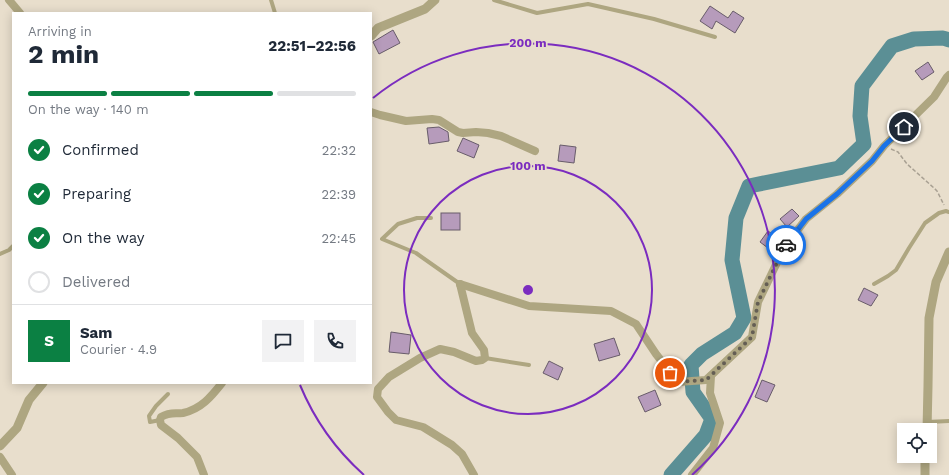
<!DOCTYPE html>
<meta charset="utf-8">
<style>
body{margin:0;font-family:"Work Sans",sans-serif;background:#f2f2f3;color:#1f2937;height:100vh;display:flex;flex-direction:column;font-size:15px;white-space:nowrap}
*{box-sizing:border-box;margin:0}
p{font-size:13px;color:#747a83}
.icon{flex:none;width:22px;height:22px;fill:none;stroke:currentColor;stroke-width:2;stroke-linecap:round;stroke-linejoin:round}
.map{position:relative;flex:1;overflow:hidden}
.side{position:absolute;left:12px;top:12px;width:360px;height:372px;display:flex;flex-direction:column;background:#fff;border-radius:0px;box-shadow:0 2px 10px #0003}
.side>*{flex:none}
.buttons{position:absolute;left:897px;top:423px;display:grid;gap:8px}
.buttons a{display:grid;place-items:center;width:40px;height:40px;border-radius:0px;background:#fff;box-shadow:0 2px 10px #0003;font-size:20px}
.pin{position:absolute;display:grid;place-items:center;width:34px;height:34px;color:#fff;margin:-17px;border:2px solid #fff;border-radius:50%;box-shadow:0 1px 4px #0007}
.courier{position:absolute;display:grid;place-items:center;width:40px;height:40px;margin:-20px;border:3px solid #1a73e8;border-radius:50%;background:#fff;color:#222;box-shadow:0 1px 5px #0007}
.head em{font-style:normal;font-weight:700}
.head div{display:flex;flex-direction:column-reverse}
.head{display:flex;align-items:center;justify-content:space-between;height:68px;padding:0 16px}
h1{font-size:26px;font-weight:700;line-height:30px}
.bar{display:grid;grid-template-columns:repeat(4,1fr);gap:6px 4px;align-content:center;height:48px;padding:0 16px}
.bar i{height:5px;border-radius:3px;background:#e0e1e3}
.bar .on{background:#0b8043}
.bar p{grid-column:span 4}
.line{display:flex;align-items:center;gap:10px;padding:0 16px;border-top:1px solid #e0e1e3}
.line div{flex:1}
.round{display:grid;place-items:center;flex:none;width:42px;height:42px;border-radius:0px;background:#f2f2f3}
ol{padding:0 16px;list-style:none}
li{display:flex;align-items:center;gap:12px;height:44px}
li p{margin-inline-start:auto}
li .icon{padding:4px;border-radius:50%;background:#0b8043;color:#fff;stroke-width:4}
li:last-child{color:#747a83}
li i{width:22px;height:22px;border:2px solid #e0e1e3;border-radius:50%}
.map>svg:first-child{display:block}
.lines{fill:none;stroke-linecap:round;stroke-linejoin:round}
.river{stroke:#5b8f95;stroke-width:15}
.building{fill:#b69bbb;stroke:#685c6a}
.path{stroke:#a9a193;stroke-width:1.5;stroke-dasharray:4 2;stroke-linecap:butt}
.service{stroke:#aea681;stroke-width:4}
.minor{stroke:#aea681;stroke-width:8}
.tertiary{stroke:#aea681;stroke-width:9}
.done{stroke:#645e54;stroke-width:4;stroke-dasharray:0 7.2}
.route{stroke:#1a73e8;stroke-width:5}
.ring{fill:none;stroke:#7b2cbf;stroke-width:2}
.centre{fill:#7b2cbf;stroke:#e8decc;stroke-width:2}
.ring-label{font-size:12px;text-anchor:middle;font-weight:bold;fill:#7b2cbf;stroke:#e8decc;stroke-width:3.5;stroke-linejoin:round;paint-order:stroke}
</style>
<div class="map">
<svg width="949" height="475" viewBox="0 0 949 475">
<rect width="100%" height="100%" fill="#e8decc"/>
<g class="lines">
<polyline class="river" points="671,475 706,435 712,419 693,392 691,365 702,354 735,333 744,318 732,260 736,218 749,186 839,168 864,144 860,116 862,86 892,46 914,39 943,38 949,40"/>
</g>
<g class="building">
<polygon points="710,6 728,18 733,11 744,18 735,33 716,21 712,29 700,21"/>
<polygon points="393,30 400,43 379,54 373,42"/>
<polygon points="928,62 934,72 922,80 915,71"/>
<polygon points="439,127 448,132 449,141 429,144 427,128"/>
<polygon points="463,138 479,145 474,158 457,151"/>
<polygon points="560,145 576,147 574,163 558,161"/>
<polygon points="792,209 799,216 787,227 780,219"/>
<rect x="441" y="213" width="19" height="17"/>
<polygon points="768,231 781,240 772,251 760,242"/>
<polygon points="864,288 878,295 871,306 858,300"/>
<polygon points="391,332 411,335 409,354 389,352"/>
<polygon points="614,338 620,355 599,361 594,344"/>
<polygon points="549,361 563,368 558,380 543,373"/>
<polygon points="762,380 775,385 767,402 755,397"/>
<polygon points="655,390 661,405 645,412 638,397"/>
</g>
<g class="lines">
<polyline class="path" points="891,149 898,152 907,164 934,188 937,191 944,205"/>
<g class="service">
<polyline points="271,0 275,13"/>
<polyline points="494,0 537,13 588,4 654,19 715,37"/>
<polyline points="431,218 417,218 398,224 382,239 416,253 460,284"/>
<polyline points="0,254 9,250 13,246"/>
<polyline points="874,284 888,276 896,270 909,248 925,223 939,213 946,211 949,212"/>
<polyline points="485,358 529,365"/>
<polyline points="160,420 150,422 149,416 156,406 168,394"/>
<polyline points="927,422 949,421"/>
</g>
<g class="minor">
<polyline points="9,0 20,13"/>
<polyline points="371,112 380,115 406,121 432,119 439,120 458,132 463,133 476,132 488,133 501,136 535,151"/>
<polyline points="460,284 529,306 611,311 636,324 656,354 678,382 706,380 752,337 758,302 784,248 806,219 837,194 872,161 884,146 934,97 947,77 949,75"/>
<polyline points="460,284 472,333 484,350 485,358 482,360 476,361 454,352 440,349 420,358 389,377 378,389 377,397 388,412 396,420 423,427 452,445 462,454 474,475"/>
<polyline points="0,457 12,475"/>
<path d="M204,475L197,457L178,438L161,425L160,420L161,417C170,412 174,414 183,413C201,409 211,397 222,383"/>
<polyline points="692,475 713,448 720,423 710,393 711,376"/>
</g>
<g class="tertiary">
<polyline points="371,36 378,28 425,9 435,0"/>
<polyline points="927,430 928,386 929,318 936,282 949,252"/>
<polyline points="0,446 17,428 29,400 43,383"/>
<polyline points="925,475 925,456"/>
</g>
</g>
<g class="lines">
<polyline class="done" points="670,373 678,382 706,380 752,337 758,302 784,248 786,245"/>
<polyline class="route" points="786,245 806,219 837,194 872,161 884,146 904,127"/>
</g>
<g class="ring">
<circle cx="528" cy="290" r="124"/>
<path d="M364 475A247 247 0 0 1 300 385M373 98A247 247 0 0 1 692 475"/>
</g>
<circle cx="528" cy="290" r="6" class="centre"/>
<g class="ring-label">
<text x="528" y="47">200 m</text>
<text x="528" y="170">100 m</text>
</g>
</svg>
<div class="buttons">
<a><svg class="icon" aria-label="locate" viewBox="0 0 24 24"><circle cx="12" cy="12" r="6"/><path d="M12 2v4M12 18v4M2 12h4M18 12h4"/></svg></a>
</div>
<div class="pin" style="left:670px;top:373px;background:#ea580c"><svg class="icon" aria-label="bag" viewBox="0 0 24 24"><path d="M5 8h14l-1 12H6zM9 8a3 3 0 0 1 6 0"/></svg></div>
<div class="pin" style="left:904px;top:127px;background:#1f2937"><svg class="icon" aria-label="home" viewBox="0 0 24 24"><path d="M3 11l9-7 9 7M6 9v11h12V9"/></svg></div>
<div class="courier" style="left:786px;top:245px"><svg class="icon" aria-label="car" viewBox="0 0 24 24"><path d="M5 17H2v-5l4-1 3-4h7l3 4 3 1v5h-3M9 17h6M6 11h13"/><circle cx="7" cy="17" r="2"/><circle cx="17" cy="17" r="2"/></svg></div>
<section class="side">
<div class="head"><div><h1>2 min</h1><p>Arriving in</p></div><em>22:51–22:56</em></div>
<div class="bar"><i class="on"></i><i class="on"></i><i class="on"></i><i></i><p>On the way · 140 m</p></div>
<ol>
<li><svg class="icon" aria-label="check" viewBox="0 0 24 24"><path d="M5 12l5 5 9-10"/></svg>Confirmed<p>22:32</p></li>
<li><svg class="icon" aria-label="check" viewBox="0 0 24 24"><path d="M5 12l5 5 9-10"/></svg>Preparing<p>22:39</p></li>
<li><svg class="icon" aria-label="check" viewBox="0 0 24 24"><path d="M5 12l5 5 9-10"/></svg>On the way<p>22:45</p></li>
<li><i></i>Delivered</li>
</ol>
<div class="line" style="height:72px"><b class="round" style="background:#0b8043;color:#fff">S</b><div><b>Sam</b><p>Courier · 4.9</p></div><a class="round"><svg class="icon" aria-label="chat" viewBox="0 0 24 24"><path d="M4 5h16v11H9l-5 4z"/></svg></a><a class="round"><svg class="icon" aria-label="phone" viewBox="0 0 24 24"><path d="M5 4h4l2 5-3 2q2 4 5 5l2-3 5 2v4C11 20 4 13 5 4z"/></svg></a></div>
</section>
</div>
